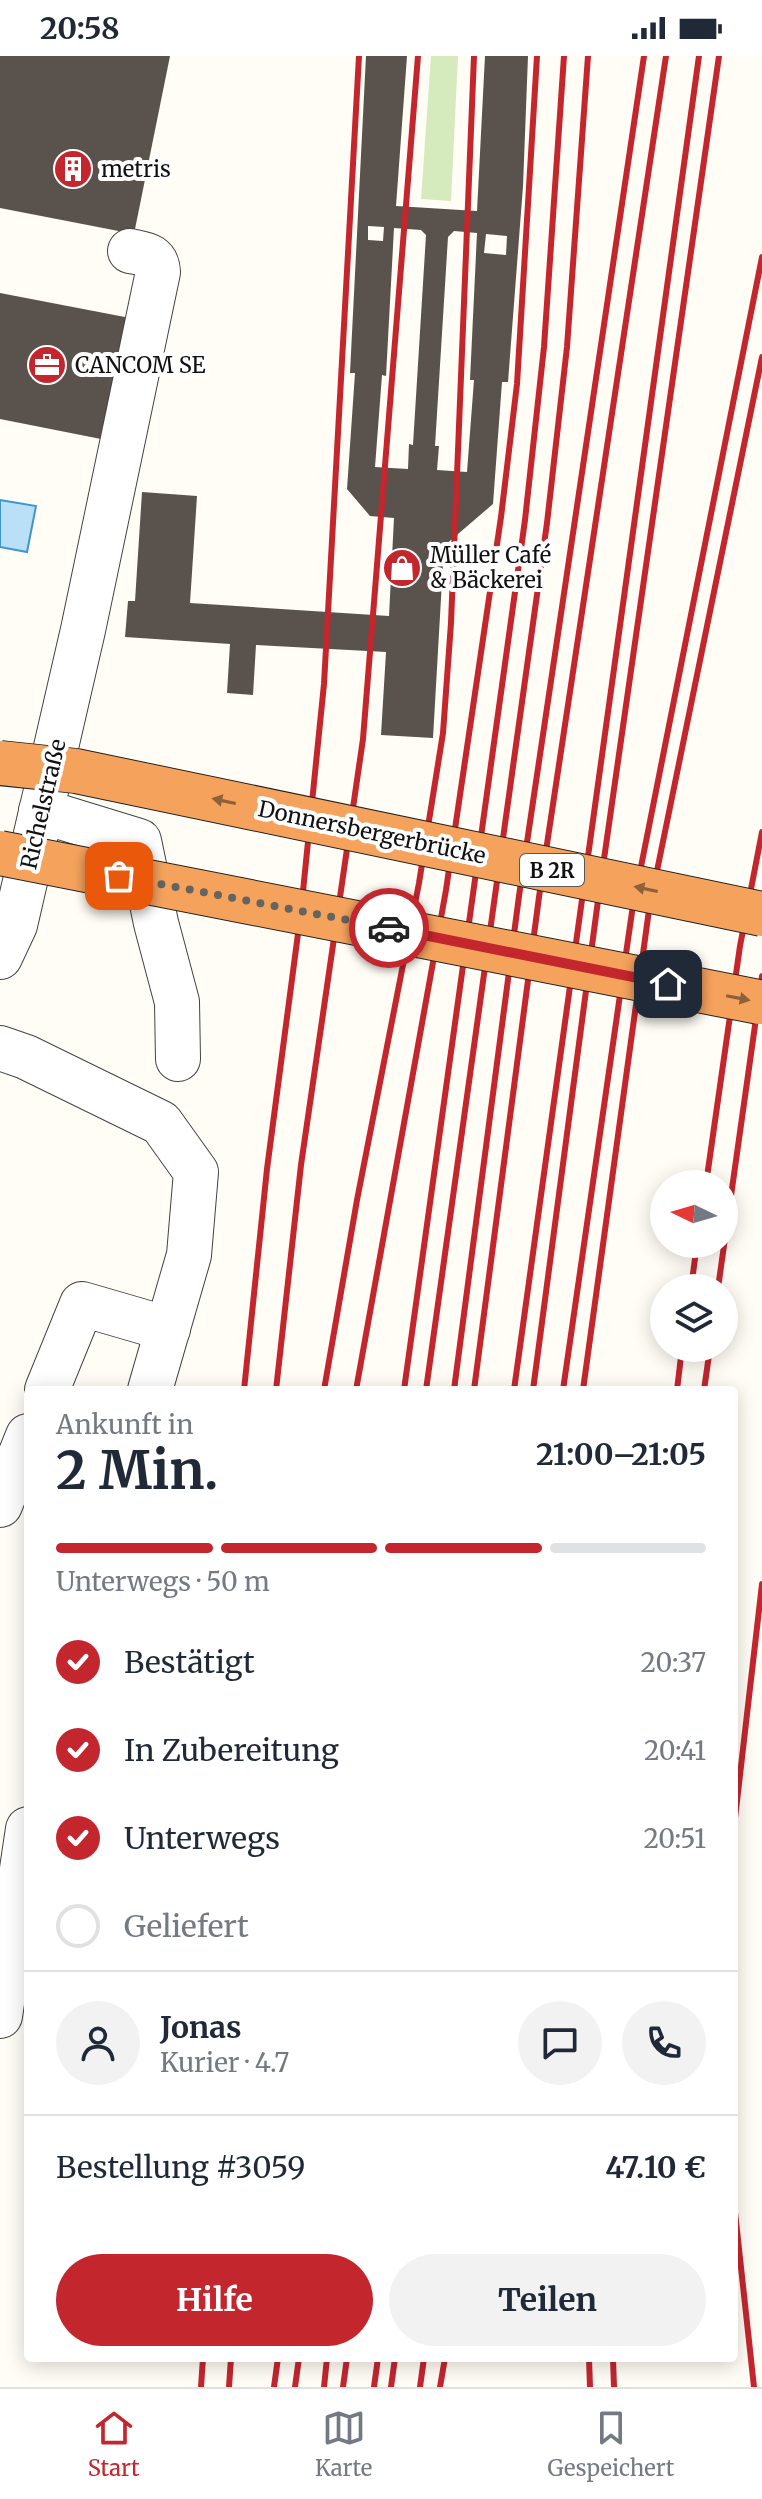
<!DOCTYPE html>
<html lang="de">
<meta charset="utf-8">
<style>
body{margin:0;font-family:Merriweather,serif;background:#f2f2f3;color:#1f2937;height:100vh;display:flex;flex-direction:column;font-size:30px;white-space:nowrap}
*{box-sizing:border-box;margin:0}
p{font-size:26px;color:#747a83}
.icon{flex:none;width:44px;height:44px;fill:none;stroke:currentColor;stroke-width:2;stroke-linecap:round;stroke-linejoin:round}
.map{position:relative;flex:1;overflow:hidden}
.panel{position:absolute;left:24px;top:1330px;width:714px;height:976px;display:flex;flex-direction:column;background:#fff;border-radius:8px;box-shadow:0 4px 20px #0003}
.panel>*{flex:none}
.needle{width:52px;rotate:275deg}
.buttons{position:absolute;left:650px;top:1114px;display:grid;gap:16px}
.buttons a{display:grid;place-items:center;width:88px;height:88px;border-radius:50%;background:#fff;box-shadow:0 4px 20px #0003;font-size:40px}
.pin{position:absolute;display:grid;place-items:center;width:68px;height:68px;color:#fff;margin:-34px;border-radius:16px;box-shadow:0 4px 12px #0006}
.courier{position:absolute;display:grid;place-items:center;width:80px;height:80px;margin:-40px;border:6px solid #c4262e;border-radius:50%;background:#fff;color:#222;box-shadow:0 2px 10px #0007}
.overview em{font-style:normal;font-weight:700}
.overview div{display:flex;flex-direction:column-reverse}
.overview{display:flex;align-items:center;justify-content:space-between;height:136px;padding:0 32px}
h1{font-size:52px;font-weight:700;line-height:60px}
.bar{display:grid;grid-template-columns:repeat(4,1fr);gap:12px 8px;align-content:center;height:96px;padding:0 32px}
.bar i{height:10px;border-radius:6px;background:#e0e1e3}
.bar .current{background:#c4262e}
.bar p{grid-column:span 4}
.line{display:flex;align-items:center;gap:20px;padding:0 32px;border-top:2px solid #e0e1e3}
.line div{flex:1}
.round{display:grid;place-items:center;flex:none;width:84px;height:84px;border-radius:42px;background:#f2f2f3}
ol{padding:0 32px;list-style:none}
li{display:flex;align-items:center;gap:24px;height:88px}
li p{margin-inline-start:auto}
li .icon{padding:8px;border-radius:50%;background:#c4262e;color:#fff;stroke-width:4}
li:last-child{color:#747a83}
li i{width:44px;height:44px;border:4px solid #e0e1e3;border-radius:50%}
.button{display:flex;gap:16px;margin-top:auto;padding:16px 32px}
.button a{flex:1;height:92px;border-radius:48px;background:#c4262e;color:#fff;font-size:32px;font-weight:700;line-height:92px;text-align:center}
.button a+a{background:#f2f2f3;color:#1f2937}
.status{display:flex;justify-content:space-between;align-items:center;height:56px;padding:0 40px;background:#fff;direction:ltr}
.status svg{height:22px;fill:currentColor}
.tabs{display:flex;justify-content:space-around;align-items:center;height:112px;border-top:2px solid #e0e1e3;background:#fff;font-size:22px;color:#747a83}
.tabs a{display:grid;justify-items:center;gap:4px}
.tabs .current{color:#c4262e}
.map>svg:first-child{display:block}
.green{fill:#d5ebbd}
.water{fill:#b9e0f7;stroke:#3f96cf;stroke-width:2}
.building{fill:#5a524d;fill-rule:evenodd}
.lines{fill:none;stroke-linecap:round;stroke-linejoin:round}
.minor-casing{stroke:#444;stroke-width:46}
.minor{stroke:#fff;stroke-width:44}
.rail{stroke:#c4262e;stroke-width:6}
.highway-bridge-casing{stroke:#222;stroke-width:46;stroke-linecap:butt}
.highway-bridge{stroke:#f5a25d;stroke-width:44}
.oneway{fill:#8e613b}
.done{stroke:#646461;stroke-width:8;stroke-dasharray:0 14.4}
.route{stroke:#c4262e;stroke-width:10}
.labels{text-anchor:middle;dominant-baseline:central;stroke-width:8;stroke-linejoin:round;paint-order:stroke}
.shield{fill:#fff;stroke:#585858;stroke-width:2}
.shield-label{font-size:20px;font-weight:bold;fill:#111}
.poi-label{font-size:22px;fill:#111;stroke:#fff;text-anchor:start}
.street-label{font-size:22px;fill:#111;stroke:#fff}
</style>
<div class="status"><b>20:58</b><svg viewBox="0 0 49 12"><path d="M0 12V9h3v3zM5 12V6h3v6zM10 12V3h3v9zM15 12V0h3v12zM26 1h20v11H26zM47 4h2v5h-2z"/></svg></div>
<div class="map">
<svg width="762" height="2331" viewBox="0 0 762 2331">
<rect width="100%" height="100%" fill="#fffdf5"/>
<polygon class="green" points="431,0 458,0 451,145 421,143"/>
<polygon class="water" points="0,444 36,450 27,496 0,491"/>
<g class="building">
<polygon points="0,0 170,0 134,178 0,152"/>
<path d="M366,0H407L396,150L477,155L485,0H528L523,130L508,326H502L493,448L444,490L433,682L381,679L386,596L256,589L253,639L227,637L230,588L125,581L128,545H135L142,436L197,440L190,547L389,560L394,462L370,460L347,433L355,317H350ZM368,170L384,171L383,185L368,184ZM394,172L421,174L426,179L413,389L409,388L408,413L375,411L382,319L386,320ZM454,175L477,177L470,324H474L467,416L437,414L439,390H435L448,181ZM486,178L507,180L506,199L484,197Z"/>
<polygon points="0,237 130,262 106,384 0,363"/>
</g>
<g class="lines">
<g class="minor-casing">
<g id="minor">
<polyline points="41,755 139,785 156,867 177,946 178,1003"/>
<path d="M0,901L15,869L83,574L158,216C157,198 144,198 130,195"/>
<polyline points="0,992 26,1001 161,1067 196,1116 189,1199 150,1334"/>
<polyline points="47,1334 82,1248 168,1273"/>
<polyline points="0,1449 28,1380"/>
<polyline points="0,1960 28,1773"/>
</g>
</g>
<use href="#minor" class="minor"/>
<g class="rail">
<polyline points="706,1128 740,890 762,776"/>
<polyline points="691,1232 697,1188"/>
<polyline points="718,1232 762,920"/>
<polyline points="244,1334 267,1113 301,855 324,628 359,0"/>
<polyline points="276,1334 301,1109 363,683 418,0"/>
<polyline points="324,1334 357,1144 419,827 443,677 451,567 474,0"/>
<polyline points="356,1334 446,834 501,461 517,328 537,0"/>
<polyline points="404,1334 525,464 544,291 564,0"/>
<polyline points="426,1334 547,467 567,291 588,0"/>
<polyline points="454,1334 519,840 644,0"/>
<polyline points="474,1334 539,841 666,0"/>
<polyline points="514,1334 699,0"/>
<polyline points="533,1334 597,852 719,0"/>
<polyline points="563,1334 632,856 762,201"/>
<polyline points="583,1334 649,854 762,301"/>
<polyline points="677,1334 682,1292"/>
<polyline points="704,1334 710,1292"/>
<polyline points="734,1771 762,1528"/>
<polyline points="734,2147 754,2331"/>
<polyline points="589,2302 590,2331"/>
<polyline points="613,2302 614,2331"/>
<polyline points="201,2331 203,2302"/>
<polyline points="229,2331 231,2302"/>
<polyline points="274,2331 278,2302"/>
<polyline points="295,2331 299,2302"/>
<polyline points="324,2331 327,2302"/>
<polyline points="343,2331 347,2302"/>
<polyline points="374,2331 378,2302"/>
<polyline points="391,2331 395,2302"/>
<polyline points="420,2331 424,2302"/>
<polyline points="440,2331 445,2302"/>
</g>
<g class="highway-bridge-casing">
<g id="highway-bridge">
<polyline points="0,707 76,715 762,858"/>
<polyline points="0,797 759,946"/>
</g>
</g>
<use href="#highway-bridge" class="highway-bridge"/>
</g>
<defs><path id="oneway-solid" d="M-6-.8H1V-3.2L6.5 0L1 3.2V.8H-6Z" transform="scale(2)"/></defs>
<g class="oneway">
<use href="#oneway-solid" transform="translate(224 745) rotate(-168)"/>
<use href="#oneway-solid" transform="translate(646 833) rotate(-168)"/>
<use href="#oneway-solid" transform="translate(738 942) rotate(11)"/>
</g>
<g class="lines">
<polyline class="done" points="119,820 389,872"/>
<polyline class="route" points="389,872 668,928"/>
</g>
<defs>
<g id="building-disc" transform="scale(2)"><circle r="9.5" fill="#c4262e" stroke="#fff"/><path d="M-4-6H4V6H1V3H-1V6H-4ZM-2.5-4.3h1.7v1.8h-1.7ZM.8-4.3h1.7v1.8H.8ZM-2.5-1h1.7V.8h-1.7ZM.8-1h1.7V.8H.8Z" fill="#fff"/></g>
<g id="office-disc" transform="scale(2)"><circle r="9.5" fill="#c4262e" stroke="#fff"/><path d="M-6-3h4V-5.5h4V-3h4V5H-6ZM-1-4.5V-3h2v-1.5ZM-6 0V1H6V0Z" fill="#fff"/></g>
<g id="shop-disc" transform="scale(2)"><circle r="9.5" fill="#c4262e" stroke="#fff"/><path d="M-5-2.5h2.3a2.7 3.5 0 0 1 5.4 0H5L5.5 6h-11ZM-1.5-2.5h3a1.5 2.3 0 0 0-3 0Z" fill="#fff"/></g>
</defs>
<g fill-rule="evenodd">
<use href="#building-disc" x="73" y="113"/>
<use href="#office-disc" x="47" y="309"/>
<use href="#shop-disc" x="402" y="512"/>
</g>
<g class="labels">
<rect class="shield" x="520" y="798" width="64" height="32" rx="6"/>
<g class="shield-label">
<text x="552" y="814">B 2R</text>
</g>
<g class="poi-label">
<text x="101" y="113">metris</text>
<text x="75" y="309">CANCOM SE</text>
<text x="430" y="499">Müller Café<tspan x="430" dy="25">&amp; Bäckerei</tspan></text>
</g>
<g class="street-label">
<text transform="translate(43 748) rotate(-77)">Richelstraße</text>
<text transform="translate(372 776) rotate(12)">Donnersbergerbrücke</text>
</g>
</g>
</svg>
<div class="buttons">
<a><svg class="needle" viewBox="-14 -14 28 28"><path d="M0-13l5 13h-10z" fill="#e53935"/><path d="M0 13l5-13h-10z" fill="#747a83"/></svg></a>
<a><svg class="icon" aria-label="layers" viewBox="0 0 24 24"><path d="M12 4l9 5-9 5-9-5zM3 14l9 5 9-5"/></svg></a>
</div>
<div class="pin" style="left:119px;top:820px;background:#ea580c"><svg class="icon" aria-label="bag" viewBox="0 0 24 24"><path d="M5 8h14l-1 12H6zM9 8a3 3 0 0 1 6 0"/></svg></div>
<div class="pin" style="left:668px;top:928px;background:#1f2937"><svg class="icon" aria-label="home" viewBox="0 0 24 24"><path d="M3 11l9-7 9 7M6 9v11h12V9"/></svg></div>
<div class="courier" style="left:389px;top:872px"><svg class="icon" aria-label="car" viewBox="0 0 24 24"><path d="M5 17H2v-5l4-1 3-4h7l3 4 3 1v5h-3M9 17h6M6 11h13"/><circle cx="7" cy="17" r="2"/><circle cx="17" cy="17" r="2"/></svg></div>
<section class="panel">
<div class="overview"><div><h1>2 Min.</h1><p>Ankunft in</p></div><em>21:00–21:05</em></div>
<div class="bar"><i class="current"></i><i class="current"></i><i class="current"></i><i></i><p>Unterwegs · 50 m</p></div>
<ol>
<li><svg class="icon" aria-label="check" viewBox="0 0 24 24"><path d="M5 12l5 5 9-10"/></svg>Bestätigt<p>20:37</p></li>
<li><svg class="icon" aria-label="check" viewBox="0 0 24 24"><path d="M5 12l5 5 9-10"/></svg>In Zubereitung<p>20:41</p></li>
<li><svg class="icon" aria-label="check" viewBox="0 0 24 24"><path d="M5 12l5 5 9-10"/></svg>Unterwegs<p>20:51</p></li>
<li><i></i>Geliefert</li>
</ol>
<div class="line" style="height:144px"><a class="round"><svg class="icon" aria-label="person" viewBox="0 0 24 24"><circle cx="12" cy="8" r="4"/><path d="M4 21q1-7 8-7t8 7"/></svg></a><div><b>Jonas</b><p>Kurier · 4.7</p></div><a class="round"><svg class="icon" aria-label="chat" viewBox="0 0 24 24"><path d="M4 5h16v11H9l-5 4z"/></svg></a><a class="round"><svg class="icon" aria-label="phone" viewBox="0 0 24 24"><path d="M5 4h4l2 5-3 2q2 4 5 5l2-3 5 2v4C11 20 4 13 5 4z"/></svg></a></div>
<div class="line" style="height:104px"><div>Bestellung #3059</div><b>47.10 €</b></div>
<div class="button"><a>Hilfe</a><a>Teilen</a></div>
</section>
</div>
<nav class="tabs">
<a class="current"><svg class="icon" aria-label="home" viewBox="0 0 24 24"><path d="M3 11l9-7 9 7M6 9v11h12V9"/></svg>Start</a>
<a><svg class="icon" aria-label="map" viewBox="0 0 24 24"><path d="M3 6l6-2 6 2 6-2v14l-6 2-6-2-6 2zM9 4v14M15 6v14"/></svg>Karte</a>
<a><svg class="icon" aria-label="saved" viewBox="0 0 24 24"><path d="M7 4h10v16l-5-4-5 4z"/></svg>Gespeichert</a>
</nav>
